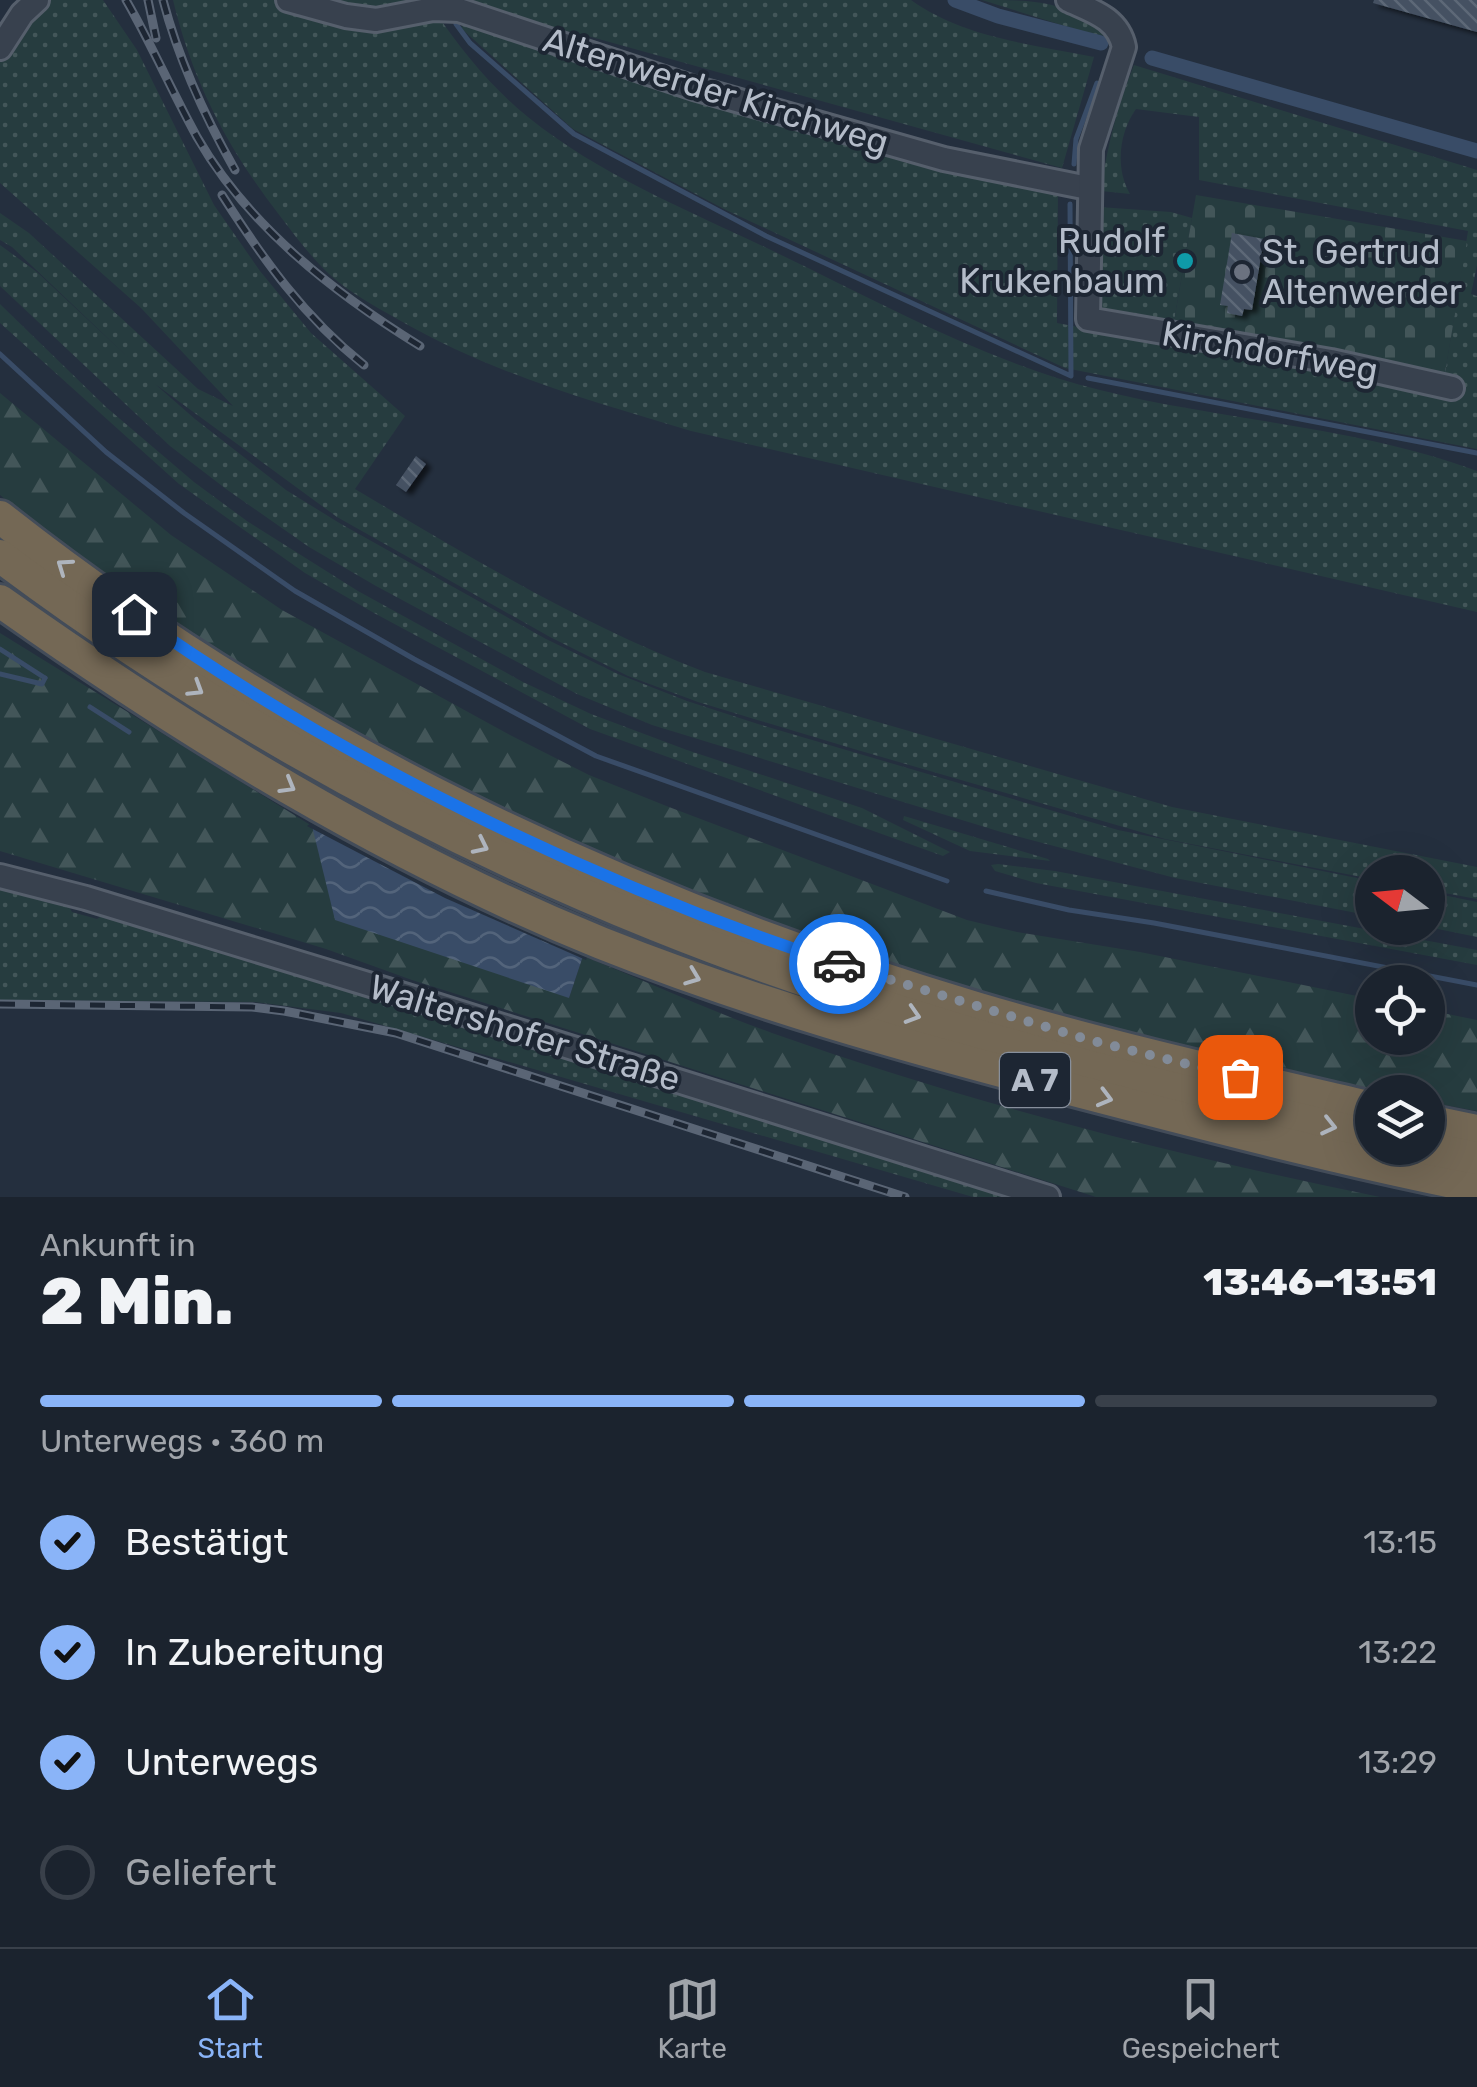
<!DOCTYPE html>
<html lang="de">
<meta charset="utf-8">
<style>
body{margin:0;font-family:Rubik,sans-serif;background:#282f3a;color:#f1f3f6;height:100vh;display:flex;flex-direction:column;font-size:38px;white-space:nowrap}
*{box-sizing:border-box;margin:0}
p{font-size:32px;color:#a0a4aa}
.icon{flex:none;width:55px;height:55px;fill:none;stroke:currentColor;stroke-width:2;stroke-linecap:round;stroke-linejoin:round}
.map{position:relative;height:1197px;overflow:hidden}
.sheet{display:flex;flex-direction:column;background:#1b232e;flex:1}
.sheet>*{flex:none}
.needle{width:65px;rotate:286deg}
.buttons{position:absolute;left:1355px;top:855px;display:grid;gap:20px}
.buttons a{display:grid;place-items:center;width:90px;height:90px;border-radius:50%;background:#1b232e;box-shadow:0 10px 40px #0002,0 0 0 2px #39404a;font-size:50px}
.pin{position:absolute;display:grid;place-items:center;width:85px;height:85px;color:#fff;margin:-42px;border-radius:20px;box-shadow:0 5px 15px #0006}
.courier{position:absolute;display:grid;place-items:center;width:100px;height:100px;margin:-50px;border:8px solid #1a73e8;border-radius:50%;background:#fff;color:#222;box-shadow:0 2px 12px #0007}
.head em{font-style:normal;font-weight:800}
.head div{display:flex;flex-direction:column-reverse}
.head{display:flex;align-items:center;justify-content:space-between;height:170px;padding:0 40px}
h1{font-size:65px;font-weight:800;line-height:75px}
.bar{display:grid;grid-template-columns:repeat(4,1fr);gap:15px 10px;align-content:center;height:120px;padding:0 40px}
.bar i{height:12px;border-radius:8px;background:#39404a}
.bar .current{background:#8ab4f8}
.bar p{grid-column:span 4}
ol{padding:0 40px;list-style:none}
li{display:flex;align-items:center;gap:30px;height:110px}
li p{margin-inline-start:auto}
li .icon{padding:10px;border-radius:50%;background:#8ab4f8;color:#111;stroke-width:4}
li:last-child{color:#a0a4aa}
li i{width:55px;height:55px;border:5px solid #39404a;border-radius:50%}
.dock{display:flex;justify-content:space-around;align-items:center;height:140px;border-top:2px solid #39404a;background:#1b232e;font-size:28px;color:#a0a4aa}
.dock a{display:grid;justify-items:center;gap:5px}
.dock .current{color:#8ab4f8}
.map>svg:first-child{display:block}
.green{fill:url(#green-dots)}
.forest{fill:url(#forest-firs)}
.cemetery{fill:url(#cemetery-stones)}
.water{fill:url(#water-waves)}
.pier{fill:#242f3e}
.lines{fill:none;stroke-linecap:round;stroke-linejoin:round}
.stream{stroke:#394c67;stroke-width:5}
.canal{stroke:#394c67;stroke-width:15}
.building{fill:url(#building-back-hatch);filter:url(#shadow)}
.minor-casing{stroke:#565f6c;stroke-width:28}
.highway-casing{stroke:#434c59;stroke-width:38}
.minor{stroke:#38414e;stroke-width:22}
.highway{stroke:#746855;stroke-width:32}
.rail-casing{stroke:#5a6575;stroke-width:9}
.rail{stroke:#1d2633;stroke-width:5;stroke-dasharray:15;stroke-linecap:butt}
.oneway{stroke:#aeb4bd}
.done{stroke:#828b98;stroke-width:10;stroke-dasharray:0 18}
.route{stroke:#1a73e8;stroke-width:12}
.culture-dot{fill:#0f9aa8;stroke:#1d2633;stroke-width:4}
.worship-dot{fill:#6b7280;stroke:#1d2633;stroke-width:4}
.labels{text-anchor:middle;dominant-baseline:central;stroke-width:8;stroke-linejoin:round;paint-order:stroke}
.shield{fill:#1d2633;stroke:#878f9c;stroke-width:2.5}
.shield-label{font-size:32px;font-weight:bold;fill:#b4bcc9}
.street-label{font-size:35px;fill:#b4bcc9;stroke:#1d2633}
.poi-label{font-size:35px;fill:#b4bcc9;stroke:#1d2633;text-anchor:end}
</style>
<div class="map">
<svg width="1477" height="1197" viewBox="0 0 1477 1197">
<defs>
<pattern id="green-dots" width="8" height="8" patternUnits="userSpaceOnUse" patternTransform="scale(2.5)"><rect width="8" height="8" fill="#263c3f"/><path d="M2 2h.1M6 6h.1" fill="none" stroke="#435659" stroke-width="1.8" stroke-linecap="round"/></pattern>
<pattern id="forest-firs" width="22" height="20" patternUnits="userSpaceOnUse" patternTransform="scale(2.5)"><rect width="22" height="20" fill="#263c3f"/><path d="M5 1l3.5 6h-7zM16 11l3.5 6h-7z" fill="#435659"/></pattern>
<pattern id="cemetery-stones" width="16" height="16" patternUnits="userSpaceOnUse" patternTransform="scale(2.5)"><rect width="16" height="16" fill="#263c3f"/><path d="M2 7V4a2 2 0 0 1 4 0v3zM10 15v-3a2 2 0 0 1 4 0v3z" fill="#435659"/></pattern>
<pattern id="water-waves" width="16" height="10" patternUnits="userSpaceOnUse" patternTransform="scale(2.5)"><rect width="16" height="10" fill="#394c67"/><path d="M0 5q4-4 8 0t8 0" fill="none" stroke="#53647b"/></pattern>
<pattern id="building-back-hatch" width="6" height="6" patternUnits="userSpaceOnUse" patternTransform="scale(2.5)"><rect width="6" height="6" fill="#455162"/><path d="M-1 5l2 2M0 0l6 6M5-1l2 2" fill="none" stroke="#5d6877"/></pattern>
<filter id="shadow"><feDropShadow dx="5.5" dy="3.5" stdDeviation="2.5" flood-color="#0009"/></filter>
</defs>
<rect width="100%" height="100%" fill="#242f3e"/>
<g class="green">
<path d="M47,0H103L137,50L214,205L260,271L311,333L405,416L355,489C468,556 582,625 705,672L1172,807L1477,867V899L1428,890V872H1372V879L1165,839L854,749L698,702L628,676L550,637L337,517L155,384L195,419L286,490L341,524L546,639L618,674L687,701L758,724L1118,830L1372,881V916L1175,878L1001,832L652,725L577,694L376,586L309,547L226,489L170,446L0,286V245L37,272L133,362L12,247L0,240V213L29,233L198,389L233,406L141,308L0,183V59Z"/>
<path d="M173,0H911C964,38 1031,44 1094,57L1062,168L577,33L434,10C461,50 491,87 528,117C601,176 690,211 773,251C879,302 986,362 1100,390C1224,421 1356,426 1477,471V612L691,431C590,401 491,373 399,320C376,307 350,293 329,274C311,257 295,236 280,216C228,149 193,83 173,0Z"/>
<path d="M982,0C1035,0 1067,0 1107,35L1097,36Z"/>
<path d="M461,19L1058,191L1057,323L1438,394L1445,373L1468,231L1199,180V117L1136,109C1119,133 1115,168 1130,194L1101,191C1107,146 1117,107 1134,65L1477,170V265L1471,294L1477,296V449L1065,368L726,210L573,129L462,29Z"/>
<polygon points="1099,207 1171,212 1192,218 1173,327 1095,313"/>
<polygon points="0,304 106,407 194,482 247,521 358,591 523,682 591,714 687,750 862,808 950,852 943,856 590,729 374,613 305,573 179,484 0,323"/>
<polygon points="904,816 1048,859 1050,861 970,851 903,820"/>
<polygon points="998,864 1055,871 1477,950 1477,965 1036,883 995,871 991,865"/>
<polygon points="0,886 68,905 72,912 97,919 106,913 1024,1197 973,1197 341,1013 255,1002 0,1000"/>
<polygon points="1428,892 1477,902 1477,937 1428,927"/>
</g>
<g class="forest">
<path d="M0,393L171,535L282,610L510,735L589,775L669,807L967,920L1017,932L1140,952L1372,999V1038H1428V1010L1477,1020V1111L1428,1102V1092H1376L1334,1085C1209,1054 1084,1025 961,989C867,961 775,926 684,889C440,791 202,665 0,495Z"/>
<path d="M0,633L312,826L569,998L583,956C646,981 708,1010 772,1033C970,1103 1174,1155 1380,1197H1096L412,980L326,949L0,851Z"/>
</g>
<polygon class="cemetery" points="1196,195 1467,241 1445,373 1173,327"/>
<polygon class="water" points="312,826 583,956 569,998 335,920"/>
<polygon class="pier" points="314,821 588,955 586,960 445,898 307,826"/>
<g class="lines">
<g class="stream">
<polyline points="456,24 470,43 574,134 766,236 1071,376 1070,204"/>
<polyline points="1074,164 1076,139 1097,83"/>
<polyline points="0,354 106,452 184,513 295,591 414,659 596,756 947,881"/>
<polyline points="1088,378 1477,453"/>
<polyline points="0,649 45,678"/>
<polyline points="0,674 42,684 45,678"/>
<polyline points="90,707 129,732"/>
<polyline points="986,891 1069,910 1154,923 1477,985"/>
</g>
<g class="canal">
<polyline points="955,0 998,16 1101,43"/>
<polyline points="1152,58 1477,151"/>
</g>
</g>
<g class="building">
<polygon points="1374,0 1477,0 1477,32 1373,3"/>
<polygon points="1232,233 1264,239 1252,310 1244,309 1242,316 1227,313 1228,306 1220,305"/>
<polygon points="416,456 426,464 406,492 396,485"/>
</g>
<g class="lines">
<g class="minor-casing">
<g id="minor">
<polyline points="288,0 346,16 376,20 433,9 459,10 694,88 944,159 1088,188"/>
<path d="M1068,0C1092,11 1118,18 1124,47L1091,149L1088,319L1331,361L1452,388"/>
<polyline points="0,48 22,14 37,0"/>
<polyline points="0,876 86,898 407,996 1048,1197"/>
</g>
</g>
<g class="highway-casing">
<g id="highway">
<path d="M0,517C287,744 627,904 976,1008C1107,1047 1240,1077 1372,1108"/>
<path d="M0,556C201,707 423,831 656,925C887,1018 1130,1081 1372,1136"/>
<path d="M0,601C188,734 387,856 601,943C752,1003 905,1046 1062,1087C1200,1123 1337,1159 1477,1187"/>
<polyline points="1428,1121 1477,1131"/>
<polyline points="1426,1148 1477,1158"/>
</g>
</g>
<use href="#minor" class="minor"/>
<use href="#highway" class="highway"/>
<g class="rail-casing">
<g id="rail">
<path d="M126,0C152,45 172,92 197,137C248,226 334,293 420,346"/>
<polyline points="148,0 156,38"/>
<path d="M163,0C179,61 204,115 235,170"/>
<path d="M222,195C263,259 304,317 364,365"/>
<polyline points="0,1004 252,1007 284,1011 396,1033 905,1197"/>
</g>
</g>
<use href="#rail" class="rail"/>
</g>
<defs><path id="oneway-chevron" d="M-2-3.5L2.5 0L-2 3.5" fill="none" stroke-width="1.6" stroke-linecap="round" stroke-linejoin="round" transform="scale(2.5)"/></defs>
<g class="oneway">
<use href="#oneway-chevron" transform="translate(64 566) rotate(-145)"/>
<use href="#oneway-chevron" transform="translate(196 689) rotate(32)"/>
<use href="#oneway-chevron" transform="translate(288 786) rotate(30)"/>
<use href="#oneway-chevron" transform="translate(481 846) rotate(26)"/>
<use href="#oneway-chevron" transform="translate(693 977) rotate(21)"/>
<use href="#oneway-chevron" transform="translate(913 1015) rotate(17)"/>
<use href="#oneway-chevron" transform="translate(1105 1098) rotate(15)"/>
<use href="#oneway-chevron" transform="translate(1329 1126) rotate(13)"/>
</g>
<g class="lines">
<polyline class="done" points="839,964 1089,1040 1240,1077"/>
<path class="route" d="M134,614C339,760 599,886 839,964"/>
</g>
<circle class="culture-dot" cx="1185" cy="261" r="10"/>
<circle class="worship-dot" cx="1242" cy="272" r="10"/>
<g class="labels">
<rect class="shield" x="1000" y="1053" width="70" height="54" rx="8"/>
<g class="shield-label">
<text x="1035" y="1080">A 7</text>
</g>
<g class="street-label">
<text transform="translate(716 91) rotate(17)">Altenwerder Kirchweg</text>
<text transform="translate(1270 352) rotate(10)">Kirchdorfweg</text>
<text transform="translate(525 1033) rotate(17)">Waltershofer Straße</text>
</g>
<g class="poi-label">
<text x="1165" y="241">Rudolf<tspan x="1165" dy="40">Krukenbaum</tspan></text>
<text x="1262" y="252" text-anchor="start">St. Gertrud<tspan x="1262" dy="40">Altenwerder</tspan></text>
</g>
</g>
</svg>
<div class="buttons">
<a><svg class="needle" viewBox="-14 -14 28 28"><path d="M0-13l5 13h-10z" fill="#e53935"/><path d="M0 13l5-13h-10z" fill="#a0a4aa"/></svg></a>
<a><svg class="icon" aria-label="locate" viewBox="0 0 24 24"><circle cx="12" cy="12" r="6"/><path d="M12 2v4M12 18v4M2 12h4M18 12h4"/></svg></a>
<a><svg class="icon" aria-label="layers" viewBox="0 0 24 24"><path d="M12 4l9 5-9 5-9-5zM3 14l9 5 9-5"/></svg></a>
</div>
<div class="pin" style="left:1240px;top:1077px;background:#ea580c"><svg class="icon" aria-label="bag" viewBox="0 0 24 24"><path d="M5 8h14l-1 12H6zM9 8a3 3 0 0 1 6 0"/></svg></div>
<div class="pin" style="left:134px;top:614px;background:#1f2937"><svg class="icon" aria-label="home" viewBox="0 0 24 24"><path d="M3 11l9-7 9 7M6 9v11h12V9"/></svg></div>
<div class="courier" style="left:839px;top:964px"><svg class="icon" aria-label="car" viewBox="0 0 24 24"><path d="M5 17H2v-5l4-1 3-4h7l3 4 3 1v5h-3M9 17h6M6 11h13"/><circle cx="7" cy="17" r="2"/><circle cx="17" cy="17" r="2"/></svg></div>
</div>
<section class="sheet">
<div class="head"><div><h1>2 Min.</h1><p>Ankunft in</p></div><em>13:46–13:51</em></div>
<div class="bar"><i class="current"></i><i class="current"></i><i class="current"></i><i></i><p>Unterwegs · 360 m</p></div>
<ol>
<li><svg class="icon" aria-label="check" viewBox="0 0 24 24"><path d="M5 12l5 5 9-10"/></svg>Bestätigt<p>13:15</p></li>
<li><svg class="icon" aria-label="check" viewBox="0 0 24 24"><path d="M5 12l5 5 9-10"/></svg>In Zubereitung<p>13:22</p></li>
<li><svg class="icon" aria-label="check" viewBox="0 0 24 24"><path d="M5 12l5 5 9-10"/></svg>Unterwegs<p>13:29</p></li>
<li><i></i>Geliefert</li>
</ol>
</section>
<nav class="dock">
<a class="current"><svg class="icon" aria-label="home" viewBox="0 0 24 24"><path d="M3 11l9-7 9 7M6 9v11h12V9"/></svg>Start</a>
<a><svg class="icon" aria-label="map" viewBox="0 0 24 24"><path d="M3 6l6-2 6 2 6-2v14l-6 2-6-2-6 2zM9 4v14M15 6v14"/></svg>Karte</a>
<a><svg class="icon" aria-label="saved" viewBox="0 0 24 24"><path d="M7 4h10v16l-5-4-5 4z"/></svg>Gespeichert</a>
</nav>
